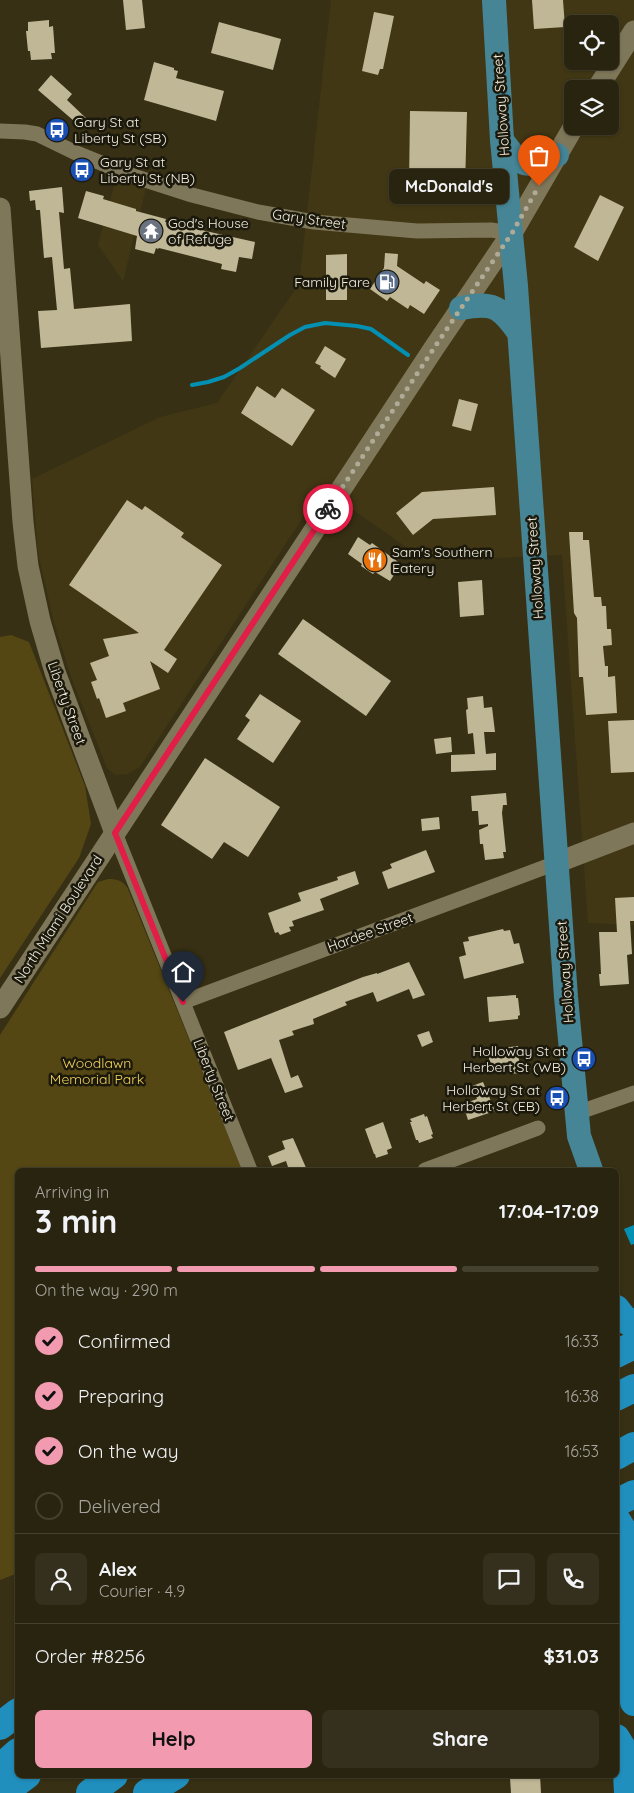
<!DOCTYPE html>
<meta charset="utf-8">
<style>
body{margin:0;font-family:Quicksand,sans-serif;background:#35301d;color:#f1f3f6;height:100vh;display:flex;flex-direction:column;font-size:19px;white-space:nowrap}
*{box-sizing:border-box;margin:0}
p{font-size:16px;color:#a5a49e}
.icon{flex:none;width:28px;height:28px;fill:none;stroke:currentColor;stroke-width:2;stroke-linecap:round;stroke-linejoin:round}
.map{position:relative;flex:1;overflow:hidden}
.drawer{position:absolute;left:15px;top:1168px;width:604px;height:610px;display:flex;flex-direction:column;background:#29240f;border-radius:8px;box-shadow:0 1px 4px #0004,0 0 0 1px #45412f}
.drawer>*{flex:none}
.tools{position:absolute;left:564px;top:15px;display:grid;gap:10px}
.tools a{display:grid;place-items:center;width:55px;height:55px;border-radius:8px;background:#29240f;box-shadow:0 1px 4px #0004,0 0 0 1px #45412f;font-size:25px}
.pin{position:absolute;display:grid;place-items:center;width:42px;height:42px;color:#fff;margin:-51px -21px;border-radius:50% 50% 50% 0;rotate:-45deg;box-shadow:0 0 5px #0007}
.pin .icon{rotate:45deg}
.courier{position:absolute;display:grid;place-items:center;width:50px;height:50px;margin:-25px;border:4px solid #e11d48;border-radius:50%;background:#fff;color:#222;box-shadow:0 1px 6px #0007}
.bubble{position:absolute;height:35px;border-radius:8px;background:#29240f;box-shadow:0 1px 4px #0004,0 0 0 1px #45412f;font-size:16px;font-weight:700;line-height:35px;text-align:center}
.overview em{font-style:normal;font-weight:700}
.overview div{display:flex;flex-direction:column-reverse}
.overview{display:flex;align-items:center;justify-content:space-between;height:85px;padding:0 20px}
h1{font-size:32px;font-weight:700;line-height:38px}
.bar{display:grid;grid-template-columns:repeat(4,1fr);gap:8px 5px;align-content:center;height:60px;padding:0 20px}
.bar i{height:6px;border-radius:4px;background:#45412f}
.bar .selected{background:#f29aaf}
.bar p{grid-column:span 4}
.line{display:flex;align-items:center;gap:12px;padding:0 20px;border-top:1px solid #45412f}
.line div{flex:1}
.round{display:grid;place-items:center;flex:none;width:52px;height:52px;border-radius:8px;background:#35301d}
ol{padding:0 20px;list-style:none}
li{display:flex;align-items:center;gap:15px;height:55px}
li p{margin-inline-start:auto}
li .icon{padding:5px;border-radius:50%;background:#f29aaf;color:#111;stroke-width:4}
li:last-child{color:#a5a49e}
li i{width:28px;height:28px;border:2px solid #45412f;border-radius:50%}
.primary-button{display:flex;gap:10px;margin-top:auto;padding:10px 20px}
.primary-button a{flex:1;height:58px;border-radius:8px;background:#f29aaf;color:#111;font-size:20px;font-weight:700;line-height:58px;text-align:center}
.primary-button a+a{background:#35301d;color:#f1f3f6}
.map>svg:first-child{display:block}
.built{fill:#413714;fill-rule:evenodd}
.green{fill:#554713}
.water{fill:#0490b2}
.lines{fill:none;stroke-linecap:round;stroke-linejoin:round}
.stream{stroke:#0490b2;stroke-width:4}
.building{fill:#c0b797}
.street{stroke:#7f775a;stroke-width:15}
.secondary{stroke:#7f775a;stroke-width:21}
.primary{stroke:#468596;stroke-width:24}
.highway{stroke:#208fbe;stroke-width:28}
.done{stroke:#b0ab97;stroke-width:5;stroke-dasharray:0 9}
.route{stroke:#e11d48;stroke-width:6}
.labels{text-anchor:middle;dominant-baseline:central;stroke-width:5;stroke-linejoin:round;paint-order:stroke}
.street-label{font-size:14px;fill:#f1eddd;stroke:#1b180c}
.poi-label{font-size:14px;fill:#f1eddd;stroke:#1b180c;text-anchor:start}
.park-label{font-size:14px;fill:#f3d25a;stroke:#1b180c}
</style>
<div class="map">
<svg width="634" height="1793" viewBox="0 0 634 1793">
<rect width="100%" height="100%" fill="#373014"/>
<g class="built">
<path d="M331,0H634V925L588,923L562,555L426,561L322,488L140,767L127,774L115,775L107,768L71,677L53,619L38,553L32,479L160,417L217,403L299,284ZM572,24H610V61H572ZM572,89H610V126H572Z"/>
<polygon points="116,179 146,188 123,281 98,245"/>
</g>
<g class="green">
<polygon points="11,635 29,642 85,786 91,824 79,858 0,978 0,637"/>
<path d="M108,879C118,879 123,881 128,889L242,1170H18V1573L0,1580V1035L98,882Z"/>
</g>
<polygon class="water" points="634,1225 634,1244 631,1245 624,1229"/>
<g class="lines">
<polyline class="stream" points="192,385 208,382 224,377 240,368 290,335 305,327 325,323 357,326 371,329 408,355"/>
</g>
<g class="building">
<polygon points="123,0 142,0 145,28 126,30"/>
<polygon points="532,0 563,0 565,27 534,29"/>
<polygon points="374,12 394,16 383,69 380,69 378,75 362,71"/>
<polygon points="49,20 49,27 53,26 55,53 51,53 52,59 31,60 30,51 28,51 26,31 28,31 28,22"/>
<polygon points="219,22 281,39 273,70 211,53"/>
<polygon points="154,62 174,68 174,70 178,71 176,78 224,91 216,121 144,100"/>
<polygon points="51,75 72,94 67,100 88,120 81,127 38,90"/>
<polygon points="410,111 467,112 465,187 409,186"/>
<polygon points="62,187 64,213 59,212 64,269 70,268 74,309 130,304 132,341 41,348 38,311 57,310 52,257 44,258 40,210 36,210 35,200 30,201 29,191"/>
<polygon points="86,191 104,196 103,199 136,209 136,211 166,219 165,222 255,242 252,259 239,257 236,272 221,269 222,264 159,248 158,249 156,248 154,254 135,249 137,236 78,218"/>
<polygon points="600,195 624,207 598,261 574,247"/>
<polygon points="385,253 398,254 397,266 424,284 426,281 440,290 424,314 410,305 408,309 390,297 387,301 370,289 384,268"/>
<polygon points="347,254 347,300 326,300 326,255"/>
<polygon points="325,346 346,359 335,378 320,368 321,366 315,363"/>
<polygon points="257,386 275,398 282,388 315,410 292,446 241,413"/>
<polygon points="459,399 478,404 471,431 452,426"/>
<polygon points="494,487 496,515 433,519 413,535 396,513 422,492"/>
<polygon points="127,500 142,510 145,506 184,533 181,537 222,565 164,650 177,659 168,673 150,661 160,689 123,703 126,711 106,718 99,698 97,699 91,682 97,680 90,663 109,656 103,639 139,633 69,585"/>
<polygon points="569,532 583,532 583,540 589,540 594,597 601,597 602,606 606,606 607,629 611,629 612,645 603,646 605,666 608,666 608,677 615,676 617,713 586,715 583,677 579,677 577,618 574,613"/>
<polygon points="358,537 370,545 372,543 401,564 390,581 375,572 373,574 361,566 362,564 348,554"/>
<polygon points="482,580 484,615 460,617 458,582"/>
<polygon points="303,619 391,681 366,716 278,654"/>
<polygon points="260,694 301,721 273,763 237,739 250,720 245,716"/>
<polygon points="483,696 484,708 492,707 495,732 484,732 486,754 496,753 496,770 451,772 451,755 475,754 473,733 468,734 466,710 468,709 467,698"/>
<polygon points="634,720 634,772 611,773 608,721"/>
<polygon points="451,737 452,752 436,754 434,739"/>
<polygon points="205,758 280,807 248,857 224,842 212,859 161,825"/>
<polygon points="506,793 507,805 503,805 502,813 506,852 503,852 504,858 485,860 483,844 480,844 479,830 488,826 488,824 479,825 478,811 472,811 471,796"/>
<polygon points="439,817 440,829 422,831 421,819"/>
<polygon points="426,850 435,872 388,889 382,872 392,868 390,864"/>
<polygon points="355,871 359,884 320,899 324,910 292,921 294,926 289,927 291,931 280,935 278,932 275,933 268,913 301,901 298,893 338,880 337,877"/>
<polygon points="634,897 634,921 630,921 632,954 627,955 629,984 600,986 599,974 601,974 599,932 617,932 615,898"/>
<polygon points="503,929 504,931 510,930 514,944 519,943 524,963 464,979 459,957 466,955 463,942 469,941 468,937"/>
<polygon points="409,962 425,995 413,999 409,989 377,1002 373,992 345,1002 347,1005 313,1019 314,1024 292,1031 294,1035 279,1040 291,1078 298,1075 303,1087 285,1093 271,1058 238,1070 224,1032 363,977 377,973 377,974"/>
<polygon points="516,995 516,998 518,998 520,1015 518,1016 518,1019 489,1022 487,997"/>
<polygon points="429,1031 433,1042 422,1047 417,1035"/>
<polygon points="518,1046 520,1073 509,1074 508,1067 490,1069 489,1057 493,1057 492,1049"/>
<polygon points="483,1082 495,1111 468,1120 463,1104 477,1099 472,1086"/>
<polygon points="424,1114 425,1117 427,1116 433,1134 431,1135 433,1138 419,1143 418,1140 416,1140 410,1122 412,1122 410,1119"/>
<polygon points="383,1122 392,1148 387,1150 388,1154 376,1158 375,1154 374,1154 365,1129"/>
<polygon points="293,1138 307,1170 289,1170 286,1161 272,1166 268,1156 285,1149 282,1141"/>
<polygon points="527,1775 540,1775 541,1793 511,1793 510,1778 527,1777"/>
</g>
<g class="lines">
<g class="street">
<polyline points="0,131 25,132 37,134 74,152 133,176 192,195 258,212 314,222 417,231 491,230 512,233"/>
<polyline points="115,833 250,1170"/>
<polyline points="183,1002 556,863"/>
<polyline points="577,1113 634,1093"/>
<polyline points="425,1170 538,1128"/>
</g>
<g class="secondary">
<polyline points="597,89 634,31"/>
<polyline points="0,208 23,522 28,566 40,621 55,672 115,833"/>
<polyline points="556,863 634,833"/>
<polyline points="0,1008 434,348 512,233 574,126"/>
</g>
<g class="primary">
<polyline points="494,0 502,140 516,286 566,997 579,1136 591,1170"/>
<path d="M502,140C523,169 524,168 557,155"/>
<path d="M461,308C493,302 500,306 519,333"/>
</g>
<g class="highway">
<polyline points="616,1309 623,1318 634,1325"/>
<polyline points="616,1354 634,1345"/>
<polyline points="616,1397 634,1388"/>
<polyline points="616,1456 634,1446"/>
<polyline points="616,1503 634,1494"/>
<polyline points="616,1519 624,1532 634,1702"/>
<polyline points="0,1726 18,1712"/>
<polyline points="616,1738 626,1754 628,1793"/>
<polyline points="0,1768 18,1752"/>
<polyline points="3,1793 27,1775"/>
<polyline points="90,1793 114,1775"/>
<polyline points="147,1793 176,1775"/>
</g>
</g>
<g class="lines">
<polyline class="done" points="328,509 434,348 512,233 539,186"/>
<polyline class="route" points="183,1002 115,833 328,509"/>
</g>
<defs>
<g id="bus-disc" transform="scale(1.25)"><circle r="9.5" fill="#1a4fb4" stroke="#1b180c"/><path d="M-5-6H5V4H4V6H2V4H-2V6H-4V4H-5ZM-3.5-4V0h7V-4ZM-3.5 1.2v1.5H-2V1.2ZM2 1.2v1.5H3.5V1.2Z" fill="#fff"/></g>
<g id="temple-disc" transform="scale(1.25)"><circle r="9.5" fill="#6b7280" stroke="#1b180c"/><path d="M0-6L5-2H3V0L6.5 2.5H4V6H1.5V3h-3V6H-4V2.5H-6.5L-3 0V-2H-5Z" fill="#fff"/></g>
<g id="fuel-disc" transform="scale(1.25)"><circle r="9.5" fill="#5c6f8a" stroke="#1b180c"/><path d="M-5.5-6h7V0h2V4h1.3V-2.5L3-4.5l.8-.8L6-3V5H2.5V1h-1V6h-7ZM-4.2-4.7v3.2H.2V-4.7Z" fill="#fff"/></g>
<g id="restaurant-disc" transform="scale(1.25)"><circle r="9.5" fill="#e8710a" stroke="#1b180c"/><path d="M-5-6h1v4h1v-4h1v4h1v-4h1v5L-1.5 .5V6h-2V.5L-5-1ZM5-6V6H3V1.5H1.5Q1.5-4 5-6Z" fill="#fff"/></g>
</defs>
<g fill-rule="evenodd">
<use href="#bus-disc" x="57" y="130"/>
<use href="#bus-disc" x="82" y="170"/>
<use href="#temple-disc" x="151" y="231"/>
<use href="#fuel-disc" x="387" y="282"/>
<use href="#restaurant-disc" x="375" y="560"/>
<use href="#bus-disc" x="584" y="1059"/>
<use href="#bus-disc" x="557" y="1098"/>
</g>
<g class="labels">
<g class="street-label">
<text transform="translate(501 105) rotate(-94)">Holloway Street</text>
<text transform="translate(309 219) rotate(8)">Gary Street</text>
<text transform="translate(535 568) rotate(-94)">Holloway Street</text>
<text transform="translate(67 703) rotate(70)">Liberty Street</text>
<text transform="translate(58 919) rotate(-57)">North Miami Boulevard</text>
<text transform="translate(370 932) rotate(-20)">Hardee Street</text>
<text transform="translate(565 972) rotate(-94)">Holloway Street</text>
<text transform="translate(214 1080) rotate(68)">Liberty Street</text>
</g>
<g class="poi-label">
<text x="74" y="122">Gary St at<tspan x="74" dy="16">Liberty St (SB)</tspan></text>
<text x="100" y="162">Gary St at<tspan x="100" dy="16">Liberty St (NB)</tspan></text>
<text x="168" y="223">God's House<tspan x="168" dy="16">of Refuge</tspan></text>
<text x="370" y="282" text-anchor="end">Family Fare</text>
<text x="392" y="552">Sam's Southern<tspan x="392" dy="16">Eatery</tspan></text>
<text x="566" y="1051" text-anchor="end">Holloway St at<tspan x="566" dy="16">Herbert St (WB)</tspan></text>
<text x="540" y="1090" text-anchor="end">Holloway St at<tspan x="540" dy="16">Herbert St (EB)</tspan></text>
</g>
<g class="park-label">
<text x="97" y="1063">Woodlawn<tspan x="97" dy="16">Memorial Park</tspan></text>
</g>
</g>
</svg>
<div class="tools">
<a><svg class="icon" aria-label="locate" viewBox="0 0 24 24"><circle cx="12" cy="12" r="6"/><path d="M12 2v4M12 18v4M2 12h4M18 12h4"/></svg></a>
<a><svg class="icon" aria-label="layers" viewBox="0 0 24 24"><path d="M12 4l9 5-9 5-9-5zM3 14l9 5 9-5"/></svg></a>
</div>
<div class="pin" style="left:539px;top:186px;background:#ea580c"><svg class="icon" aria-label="bag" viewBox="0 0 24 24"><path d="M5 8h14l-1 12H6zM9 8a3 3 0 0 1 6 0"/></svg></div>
<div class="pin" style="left:183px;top:1002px;background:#1f2937"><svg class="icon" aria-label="home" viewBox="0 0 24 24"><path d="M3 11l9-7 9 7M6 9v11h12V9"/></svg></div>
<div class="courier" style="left:328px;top:509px"><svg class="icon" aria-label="bike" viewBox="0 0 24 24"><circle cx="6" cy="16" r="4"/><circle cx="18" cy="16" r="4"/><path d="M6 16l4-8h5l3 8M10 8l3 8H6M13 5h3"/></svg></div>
<div class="bubble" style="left:389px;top:169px;width:120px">McDonald's</div>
<section class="drawer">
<div class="overview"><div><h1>3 min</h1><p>Arriving in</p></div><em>17:04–17:09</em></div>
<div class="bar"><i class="selected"></i><i class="selected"></i><i class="selected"></i><i></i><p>On the way · 290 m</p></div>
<ol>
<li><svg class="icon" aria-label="check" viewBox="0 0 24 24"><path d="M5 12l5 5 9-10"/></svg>Confirmed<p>16:33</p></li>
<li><svg class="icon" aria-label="check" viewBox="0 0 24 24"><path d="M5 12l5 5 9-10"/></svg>Preparing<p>16:38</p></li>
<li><svg class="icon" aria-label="check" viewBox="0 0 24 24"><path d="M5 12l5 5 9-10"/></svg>On the way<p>16:53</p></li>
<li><i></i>Delivered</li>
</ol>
<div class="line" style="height:90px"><a class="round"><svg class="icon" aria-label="person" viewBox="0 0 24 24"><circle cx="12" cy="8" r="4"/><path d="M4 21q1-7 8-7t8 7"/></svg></a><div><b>Alex</b><p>Courier · 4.9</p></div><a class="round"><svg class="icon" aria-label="chat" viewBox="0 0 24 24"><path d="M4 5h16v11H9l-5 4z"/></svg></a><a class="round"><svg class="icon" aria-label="phone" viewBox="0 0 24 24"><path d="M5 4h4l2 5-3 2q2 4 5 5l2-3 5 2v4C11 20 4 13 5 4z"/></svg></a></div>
<div class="line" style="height:65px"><div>Order #8256</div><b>$31.03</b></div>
<div class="primary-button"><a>Help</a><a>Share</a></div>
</section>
</div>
